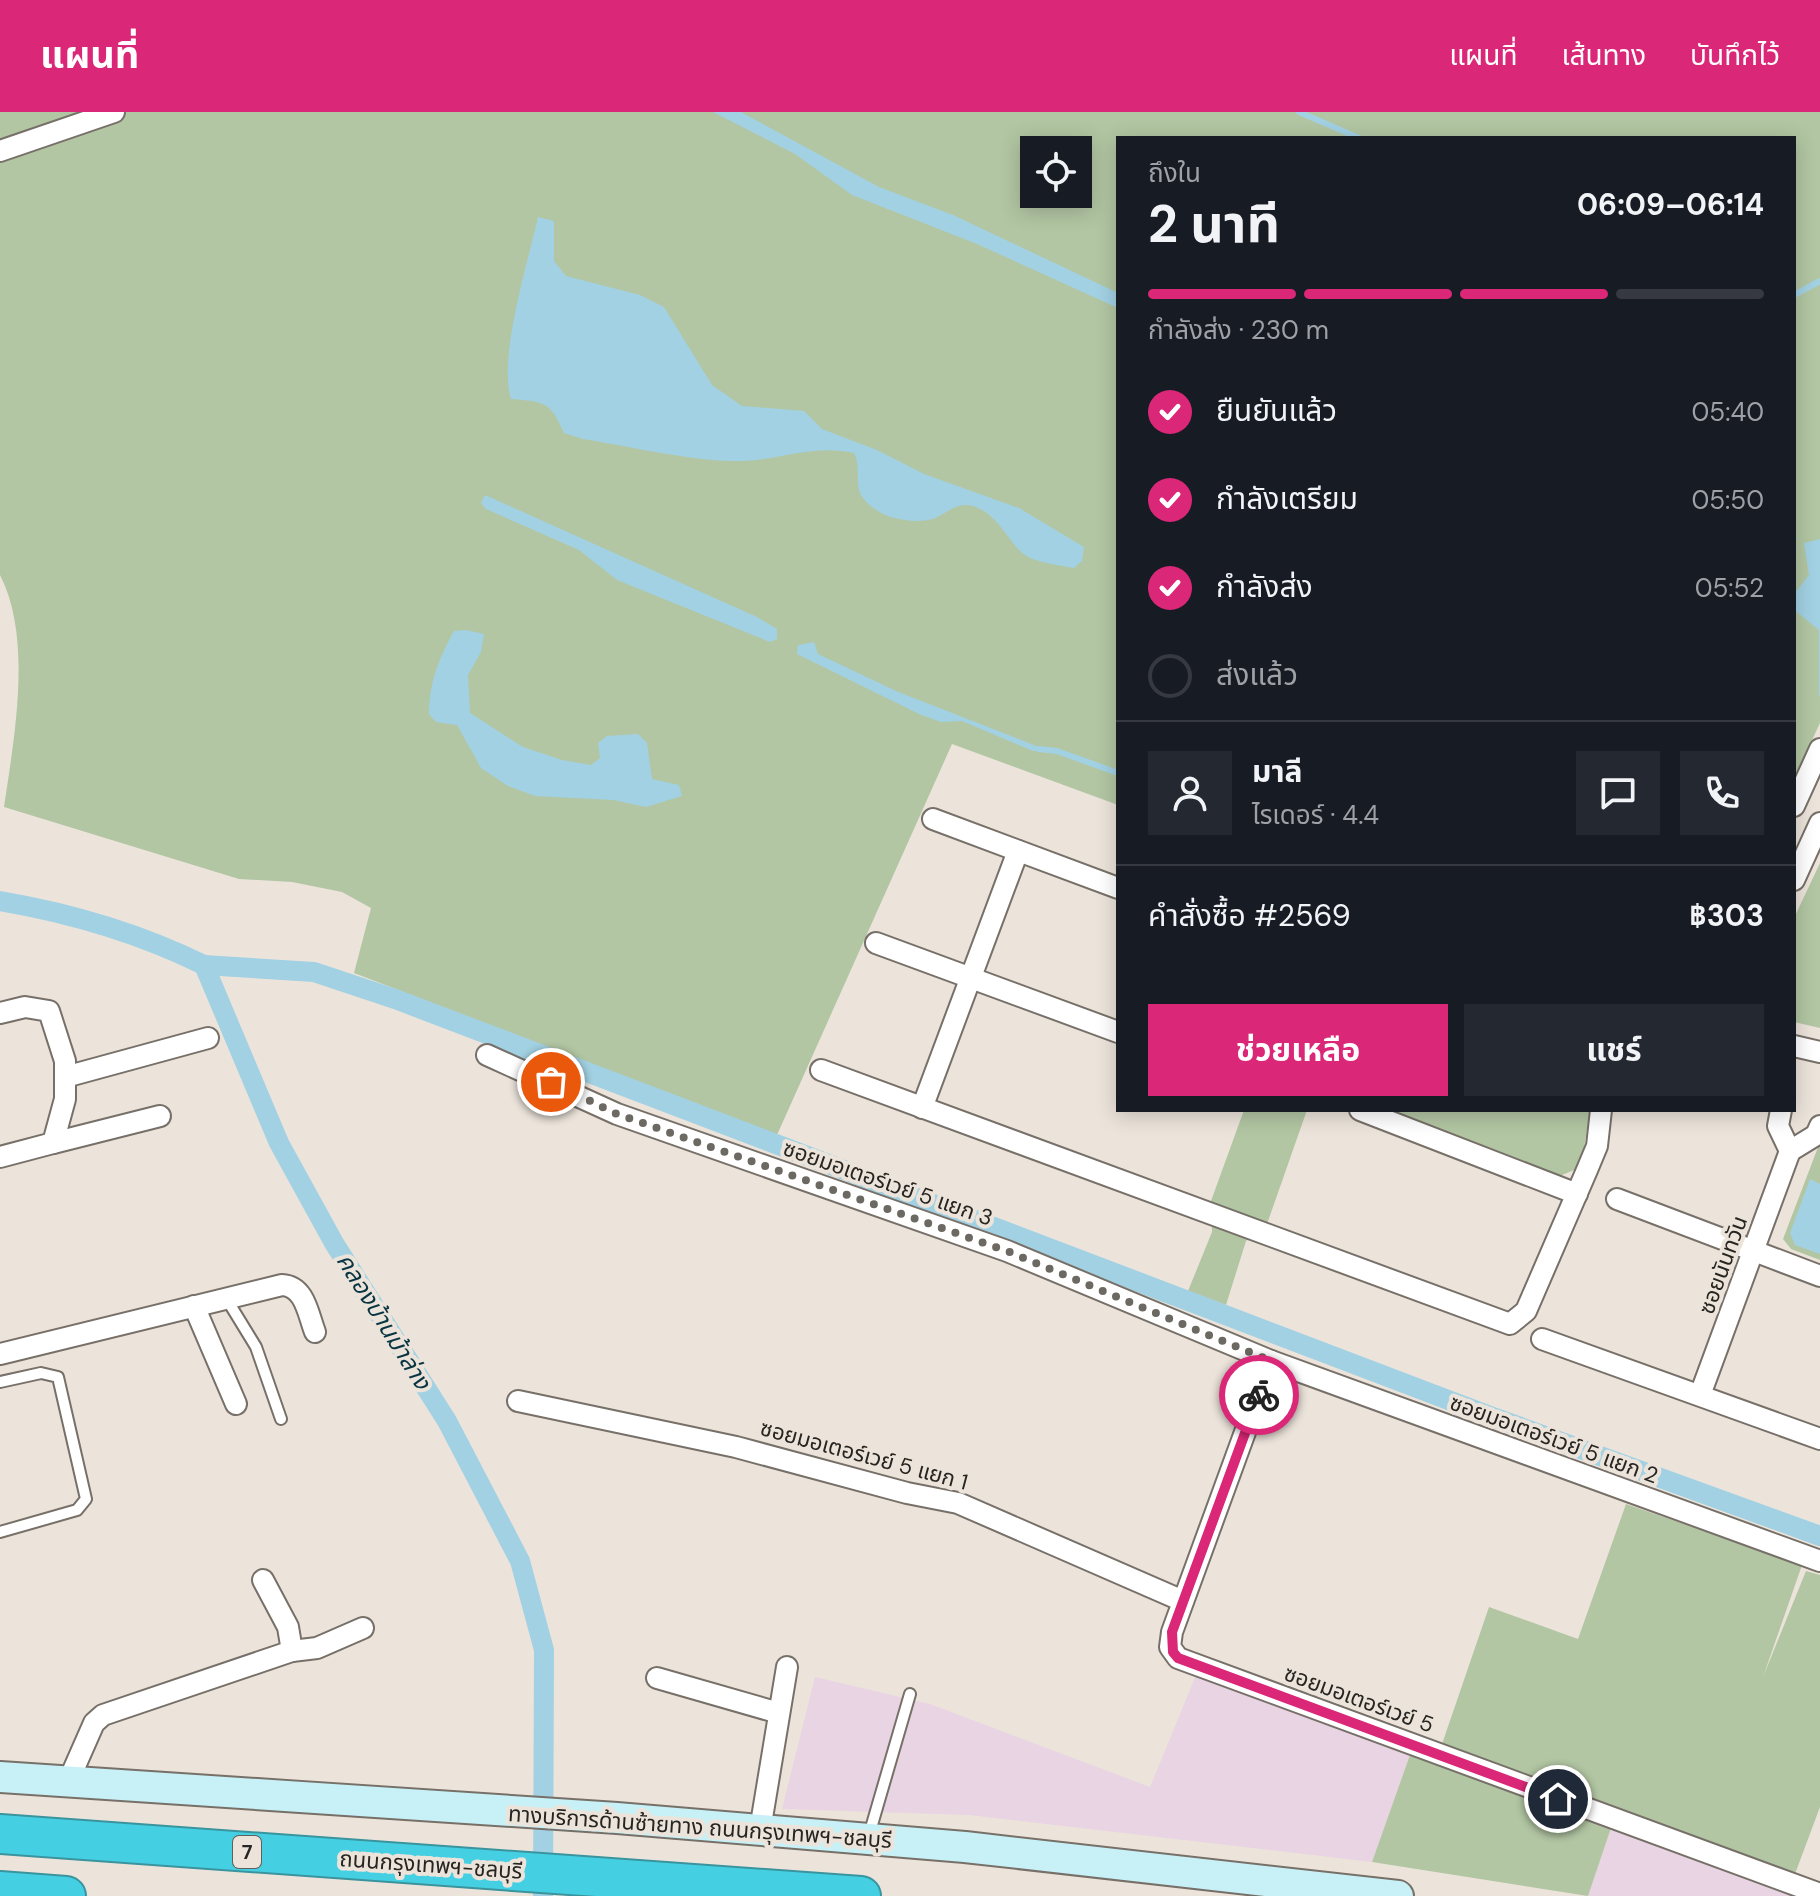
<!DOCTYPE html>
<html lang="th">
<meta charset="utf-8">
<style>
body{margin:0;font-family:"DM Sans","Noto Sans Thai",sans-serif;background:#242831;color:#f1f3f6;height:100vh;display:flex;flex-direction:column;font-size:30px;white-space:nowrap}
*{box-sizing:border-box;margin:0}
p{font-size:26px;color:#9ea1a6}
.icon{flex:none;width:44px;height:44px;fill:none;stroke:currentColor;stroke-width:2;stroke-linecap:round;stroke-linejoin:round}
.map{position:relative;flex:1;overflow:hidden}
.panel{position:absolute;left:1116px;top:24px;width:680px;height:976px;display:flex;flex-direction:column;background:#171b24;border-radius:0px;box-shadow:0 4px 20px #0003}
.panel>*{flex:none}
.fabs{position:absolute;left:1020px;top:24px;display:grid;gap:16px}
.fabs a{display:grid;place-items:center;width:72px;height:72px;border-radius:0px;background:#171b24;box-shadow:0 4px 20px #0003;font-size:40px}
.pin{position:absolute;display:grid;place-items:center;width:68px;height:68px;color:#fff;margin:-34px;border:4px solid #fff;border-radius:50%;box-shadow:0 2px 8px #0007}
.courier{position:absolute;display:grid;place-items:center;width:80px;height:80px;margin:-40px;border:6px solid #db2777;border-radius:50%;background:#fff;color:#222;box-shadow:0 2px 10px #0007}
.overview em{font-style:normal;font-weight:700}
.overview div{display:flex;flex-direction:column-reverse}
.overview{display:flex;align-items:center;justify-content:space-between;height:136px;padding:0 32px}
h1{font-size:52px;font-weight:700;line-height:60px}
.bar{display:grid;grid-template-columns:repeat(4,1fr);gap:12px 8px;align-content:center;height:96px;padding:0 32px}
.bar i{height:10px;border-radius:6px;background:#363941}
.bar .on{background:#db2777}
.bar p{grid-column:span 4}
.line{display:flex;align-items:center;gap:20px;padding:0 32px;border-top:2px solid #363941}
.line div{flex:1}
.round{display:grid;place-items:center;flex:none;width:84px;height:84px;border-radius:0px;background:#242831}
ol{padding:0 32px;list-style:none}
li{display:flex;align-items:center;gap:24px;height:88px}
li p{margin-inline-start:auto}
li .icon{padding:8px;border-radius:50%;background:#db2777;color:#fff;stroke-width:4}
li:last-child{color:#9ea1a6}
li i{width:44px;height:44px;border:4px solid #363941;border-radius:50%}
.button{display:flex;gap:16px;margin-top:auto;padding:16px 32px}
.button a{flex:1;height:92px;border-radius:0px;background:#db2777;color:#fff;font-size:32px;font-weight:700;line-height:92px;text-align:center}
.button a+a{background:#242831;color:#f1f3f6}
header{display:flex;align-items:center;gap:48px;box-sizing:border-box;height:112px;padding:0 40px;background:#db2777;color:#fff}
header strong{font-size:38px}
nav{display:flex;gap:44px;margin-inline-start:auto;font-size:28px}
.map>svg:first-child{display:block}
.commercial{fill:#e9d4e3}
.green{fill:#b2c6a3;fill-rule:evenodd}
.water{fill:#a2d1e3}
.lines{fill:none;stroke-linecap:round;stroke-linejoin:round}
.stream{stroke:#a2d1e3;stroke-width:6}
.canal{stroke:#a2d1e3;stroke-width:20}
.service-casing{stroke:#777069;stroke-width:14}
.minor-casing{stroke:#777069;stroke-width:24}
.secondary-casing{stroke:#777069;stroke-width:34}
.motorway-casing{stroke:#3a949e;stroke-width:42}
.service{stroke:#fff;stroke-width:10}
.minor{stroke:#fff;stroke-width:20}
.secondary{stroke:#c7f1f6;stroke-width:30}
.motorway{stroke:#44d0e2;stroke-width:38}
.done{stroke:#6c6862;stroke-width:8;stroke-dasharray:0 14.4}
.route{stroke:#db2777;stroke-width:10}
.labels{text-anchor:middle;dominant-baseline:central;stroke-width:8;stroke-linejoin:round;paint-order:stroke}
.shield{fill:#ece4db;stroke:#625e59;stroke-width:2}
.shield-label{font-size:20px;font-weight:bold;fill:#272521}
.street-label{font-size:22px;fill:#272521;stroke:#ece4db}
.water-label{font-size:24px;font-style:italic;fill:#093542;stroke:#ece4db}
</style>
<header>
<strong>แผนที่</strong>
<nav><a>แผนที่</a><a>เส้นทาง</a><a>บันทึกไว้</a></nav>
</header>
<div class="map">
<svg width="1820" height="1784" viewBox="0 0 1820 1784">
<rect width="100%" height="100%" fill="#ece4db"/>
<g class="commercial">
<polygon points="1196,1563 1411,1640 1372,1750 969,1703 782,1697 815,1565 930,1592 1150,1675"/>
<polygon points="1611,1716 1686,1745 1798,1784 1588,1784"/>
</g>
<g class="green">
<path d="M0,0H1820V611L1794,667V26H1118V693L952,632L777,1023L354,861L371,796L342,780L292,770L239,767L4,695C14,627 33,527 0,463ZM1034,38H1078V82H1034Z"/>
<polygon points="1820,751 1820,916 1794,910 1794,806"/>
<polygon points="1244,998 1307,998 1267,1112 1246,1129 1226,1193 1188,1179 1212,1120 1211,1089"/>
<polygon points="1390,998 1590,998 1581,1055 1560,1064"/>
<polygon points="1820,1030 1820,1148 1791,1137 1783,1127"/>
<polygon points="1626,1392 1802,1453 1763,1565 1806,1459 1820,1463 1820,1695 1795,1762 1442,1632 1489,1495 1578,1527"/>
<polygon points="1411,1640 1611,1716 1588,1784 1372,1750"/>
</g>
<g class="water">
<polygon points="713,0 741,0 879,75 953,103 1118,181 1118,196 977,132 852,83 795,42"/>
<path d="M538,105L554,109V149L566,164L640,183L664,195L712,273L742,294L804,299L822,317L877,338L924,362L1019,396L1084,435L1082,449L1074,456C1059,453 1033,451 1021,440C1006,425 996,401 973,394C957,389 946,402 933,407C909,413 874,405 861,383C855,371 861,355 854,341C815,332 782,347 744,349C691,350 635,335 583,327L564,321C550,289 545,290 511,287C498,244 528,151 538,105Z"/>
<polygon points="485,383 757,505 777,517 777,527 770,530 617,468 579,438 486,397 481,391"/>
<polygon points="1820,427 1820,583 1819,585 1819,518 1794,498 1794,482 1809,463 1804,431"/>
<path d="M466,518L484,522L481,540L468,563L470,601L523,635L562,648L591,653L600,646L598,631L607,624L638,622L647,631L652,667L679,673L682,684L646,695L613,688L535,684L508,674L481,656L457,613L436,610L429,602C429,571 439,546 454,519Z"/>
<polygon points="814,530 818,542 896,579 1049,639 1033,639 962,609 941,610 919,602 797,542 798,533"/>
<polygon points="1810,1067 1820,1072 1820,1142 1795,1133 1790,1121"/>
</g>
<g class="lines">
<g class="stream">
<polyline points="1299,0 1359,26"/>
<polyline points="1794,183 1820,169"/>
<polyline points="1039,637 1057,639 1118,661"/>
</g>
<g class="canal">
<path d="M0,789C71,801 139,821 204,853L279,1031L334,1131L447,1309L520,1449L544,1538L543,1784"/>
<polyline points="204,853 314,860 395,887 1493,1305 1820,1424"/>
</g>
<g class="service-casing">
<g id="service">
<polyline points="226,1186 256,1235 281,1307"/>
<polyline points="0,1270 41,1261 58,1265 86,1387 77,1398 0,1420"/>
<polyline points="869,1723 910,1582"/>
</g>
</g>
<g class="minor-casing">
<g id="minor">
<polyline points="0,39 114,0"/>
<polyline points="1794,694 1820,637"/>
<polyline points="933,707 1118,776"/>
<polyline points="1794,768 1820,711"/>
<polyline points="876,831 1118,920"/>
<polyline points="0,901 25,895 49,899 65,949 65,965"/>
<polyline points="1794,934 1820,940"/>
<polyline points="487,943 617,1002 1007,1139 1271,1249 1820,1449"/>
<polyline points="821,958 1510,1212 1526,1199 1587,1058 1597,1034 1601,998"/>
<polyline points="922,996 1018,739"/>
<polyline points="1360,998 1577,1082"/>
<polyline points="1781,998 1778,1014 1790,1039"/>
<polyline points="53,1031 160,1004"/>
<polyline points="0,1045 53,1031 65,987 65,965 208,926"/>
<polyline points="1617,1087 1820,1164"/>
<polyline points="194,1194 236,1292"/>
<polyline points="1542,1227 1820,1327"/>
<path d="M0,1242L282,1173C305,1174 308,1202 315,1220"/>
<polyline points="1271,1249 1172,1520 1170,1535 1178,1546 1820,1782"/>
<polyline points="1700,1283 1790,1039 1816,1023 1820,1014"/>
<polyline points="518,1289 736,1335 907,1381 958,1391 1183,1489"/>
<polyline points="292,1539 317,1536 363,1516"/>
<polyline points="657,1566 779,1601"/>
<polyline points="68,1670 94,1611 103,1603 292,1539 288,1515 263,1468"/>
<polyline points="760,1718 787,1555"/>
</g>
</g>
<g class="secondary-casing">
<polyline id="secondary" points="0,1665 617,1706 965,1735 1398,1784"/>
</g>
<g class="motorway-casing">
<g id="motorway">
<polyline points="0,1722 861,1784"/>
<polyline points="0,1779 66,1784"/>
</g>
</g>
<use href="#service" class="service"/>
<use href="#minor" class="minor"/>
<use href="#secondary" class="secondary"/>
<use href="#motorway" class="motorway"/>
</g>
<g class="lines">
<polyline class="done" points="551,970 617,1002 1007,1139 1271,1249 1259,1283"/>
<polyline class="route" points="1259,1283 1172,1520 1173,1540 1178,1546 1558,1687"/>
</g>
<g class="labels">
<rect class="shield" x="233" y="1724" width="28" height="32" rx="6"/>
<g class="shield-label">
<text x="247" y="1740">7</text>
</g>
<g class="street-label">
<text transform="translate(888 1071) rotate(19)">ซอยมอเตอร์เวย์ 5 แยก 3</text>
<text transform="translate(1723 1153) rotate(-70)">ซอยนันทวัน</text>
<text transform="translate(1554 1327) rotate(20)">ซอยมอเตอร์เวย์ 5 แยก 2</text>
<text transform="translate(864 1343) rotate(15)">ซอยมอเตอร์เวย์ 5 แยก 1</text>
<text transform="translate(1359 1587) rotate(20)">ซอยมอเตอร์เวย์ 5</text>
<text transform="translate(700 1715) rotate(4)">ทางบริการด้านซ้ายทาง ถนนกรุงเทพฯ-ชลบุรี</text>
<text transform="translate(431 1753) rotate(4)">ถนนกรุงเทพฯ-ชลบุรี</text>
</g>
<g class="water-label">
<text transform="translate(384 1209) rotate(58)">คลองบ้านม้าล่าง</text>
</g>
</g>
</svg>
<div class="fabs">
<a><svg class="icon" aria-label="locate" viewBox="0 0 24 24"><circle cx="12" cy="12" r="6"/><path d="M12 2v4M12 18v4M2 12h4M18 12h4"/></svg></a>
</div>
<div class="pin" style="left:551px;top:970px;background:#ea580c"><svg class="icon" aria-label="bag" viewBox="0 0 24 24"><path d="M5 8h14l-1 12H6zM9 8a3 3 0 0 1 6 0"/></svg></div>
<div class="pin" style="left:1558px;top:1687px;background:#1f2937"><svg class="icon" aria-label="home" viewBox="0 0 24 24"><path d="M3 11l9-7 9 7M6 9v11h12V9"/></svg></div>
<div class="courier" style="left:1259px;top:1283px"><svg class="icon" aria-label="bike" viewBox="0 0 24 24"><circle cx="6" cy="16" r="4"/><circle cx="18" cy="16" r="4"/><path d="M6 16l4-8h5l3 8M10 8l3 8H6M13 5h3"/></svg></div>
<section class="panel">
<div class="overview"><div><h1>2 นาที</h1><p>ถึงใน</p></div><em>06:09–06:14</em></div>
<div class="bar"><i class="on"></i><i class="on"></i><i class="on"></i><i></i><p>กำลังส่ง · 230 m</p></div>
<ol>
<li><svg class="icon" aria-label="check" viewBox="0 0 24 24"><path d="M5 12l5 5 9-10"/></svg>ยืนยันแล้ว<p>05:40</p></li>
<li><svg class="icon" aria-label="check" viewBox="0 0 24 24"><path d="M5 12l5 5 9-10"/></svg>กำลังเตรียม<p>05:50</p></li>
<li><svg class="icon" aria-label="check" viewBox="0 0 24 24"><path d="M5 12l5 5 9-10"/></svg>กำลังส่ง<p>05:52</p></li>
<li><i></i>ส่งแล้ว</li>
</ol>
<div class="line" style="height:144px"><a class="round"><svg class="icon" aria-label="person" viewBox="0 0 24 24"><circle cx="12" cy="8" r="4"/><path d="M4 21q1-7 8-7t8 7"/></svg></a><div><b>มาลี</b><p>ไรเดอร์ · 4.4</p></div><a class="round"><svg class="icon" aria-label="chat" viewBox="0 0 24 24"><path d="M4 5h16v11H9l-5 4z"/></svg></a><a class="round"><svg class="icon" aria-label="phone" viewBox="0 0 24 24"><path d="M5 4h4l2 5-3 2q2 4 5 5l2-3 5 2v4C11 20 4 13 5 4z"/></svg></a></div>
<div class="line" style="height:104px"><div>คำสั่งซื้อ #2569</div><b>฿303</b></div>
<div class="button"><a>ช่วยเหลือ</a><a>แชร์</a></div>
</section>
</div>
